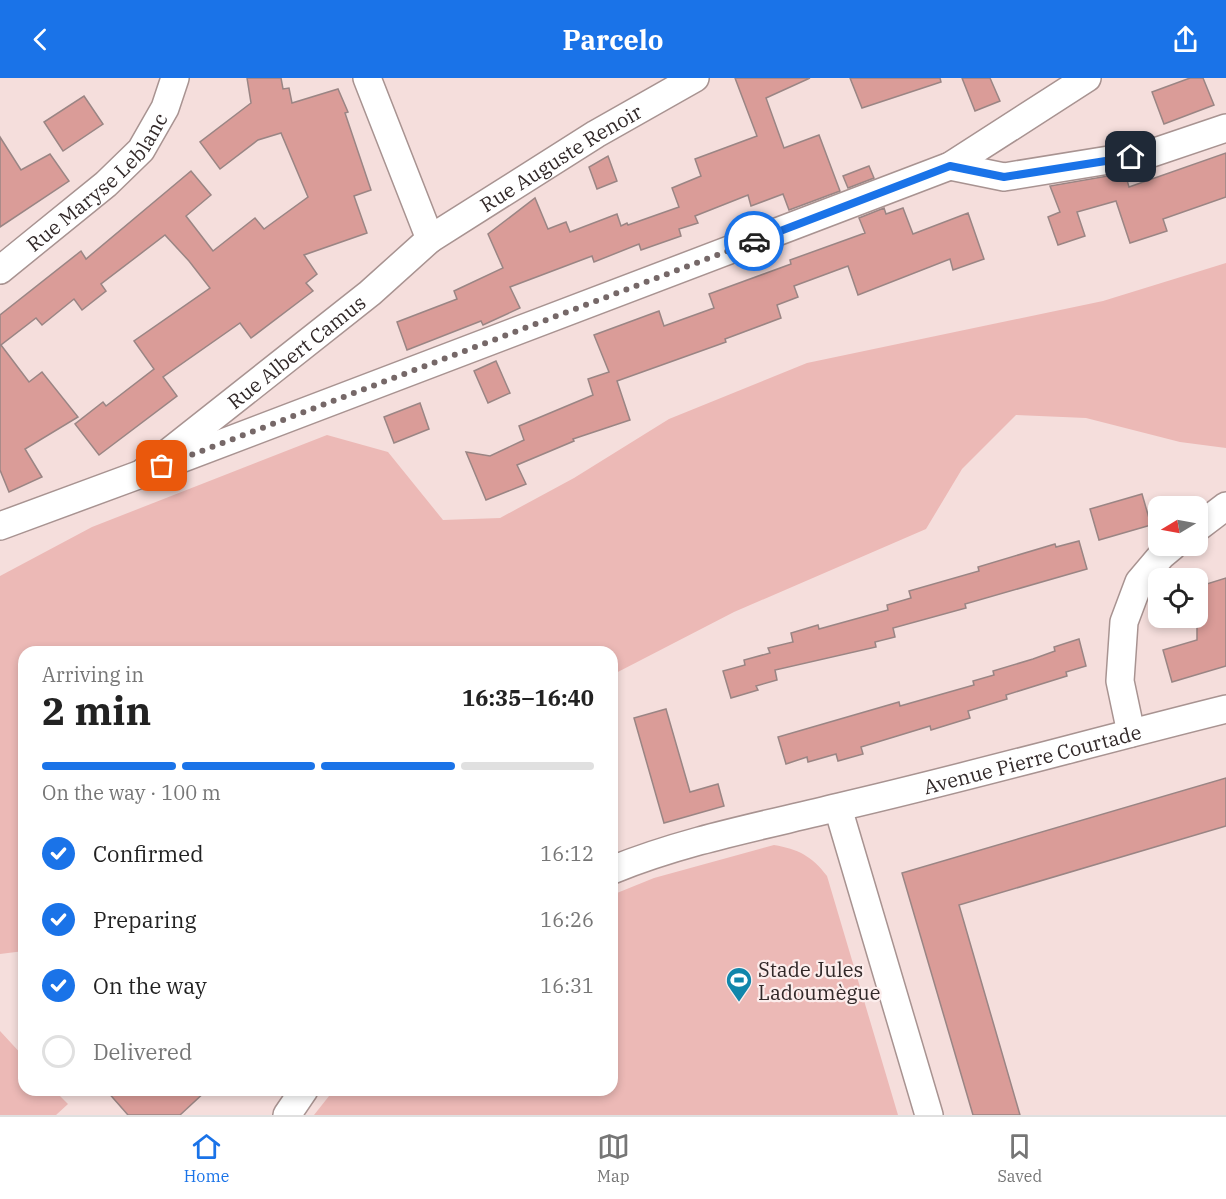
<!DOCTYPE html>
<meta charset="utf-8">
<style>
body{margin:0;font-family:"IBM Plex Serif",serif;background:#f6f6f6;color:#222;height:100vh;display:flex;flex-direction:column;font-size:22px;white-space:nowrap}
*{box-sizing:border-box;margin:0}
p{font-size:20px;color:#767676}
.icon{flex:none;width:33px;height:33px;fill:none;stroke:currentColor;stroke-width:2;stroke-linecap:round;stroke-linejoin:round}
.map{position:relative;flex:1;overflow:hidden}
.drawer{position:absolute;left:18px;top:568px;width:600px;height:450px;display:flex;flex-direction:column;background:#fff;border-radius:18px;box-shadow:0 3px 9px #0003}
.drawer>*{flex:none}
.needle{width:39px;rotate:260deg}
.buttons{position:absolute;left:1148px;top:418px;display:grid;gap:12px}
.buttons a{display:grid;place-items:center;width:60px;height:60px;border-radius:12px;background:#fff;box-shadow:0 3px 9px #0003;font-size:30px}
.pin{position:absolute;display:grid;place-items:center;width:51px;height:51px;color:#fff;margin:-26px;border-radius:12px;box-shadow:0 3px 9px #0006}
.courier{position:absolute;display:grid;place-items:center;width:60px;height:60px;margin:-30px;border:4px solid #1a73e8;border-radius:50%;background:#fff;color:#222;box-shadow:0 2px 8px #0007}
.summary em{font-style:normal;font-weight:800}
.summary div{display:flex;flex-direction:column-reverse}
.summary{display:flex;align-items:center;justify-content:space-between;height:102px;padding:0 24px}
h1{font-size:39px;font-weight:800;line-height:45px}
.bar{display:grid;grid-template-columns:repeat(4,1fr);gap:9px 6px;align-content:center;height:72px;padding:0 24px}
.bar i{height:8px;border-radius:4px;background:#e0e0e0}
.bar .active{background:#1a73e8}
.bar p{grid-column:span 4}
ol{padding:0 24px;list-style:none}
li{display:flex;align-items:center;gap:18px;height:66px}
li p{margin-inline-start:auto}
li .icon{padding:6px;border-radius:50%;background:#1a73e8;color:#fff;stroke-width:4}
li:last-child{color:#767676}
li i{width:33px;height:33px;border:3px solid #e0e0e0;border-radius:50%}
header{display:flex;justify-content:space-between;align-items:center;height:78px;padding:0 24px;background:#1a73e8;color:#fff;font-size:27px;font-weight:800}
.menu{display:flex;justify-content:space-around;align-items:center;height:84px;border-top:2px solid #e0e0e0;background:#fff;font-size:16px;color:#767676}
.menu a{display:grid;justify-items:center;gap:3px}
.menu .active{color:#1a73e8}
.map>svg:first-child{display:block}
.green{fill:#ecb9b6}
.building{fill:#da9c98;stroke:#9a8584;stroke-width:1.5}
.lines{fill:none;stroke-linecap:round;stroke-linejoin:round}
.minor-casing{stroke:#a89391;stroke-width:30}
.minor{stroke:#fff;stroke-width:27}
.done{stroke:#766868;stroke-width:6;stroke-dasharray:0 10.8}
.route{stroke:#1a73e8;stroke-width:8}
.labels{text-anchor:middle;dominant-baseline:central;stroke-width:4.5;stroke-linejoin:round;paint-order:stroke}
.street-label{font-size:20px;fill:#322929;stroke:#fcedec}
.poi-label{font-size:20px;fill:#322929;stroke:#fcedec;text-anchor:start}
</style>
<header><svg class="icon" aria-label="back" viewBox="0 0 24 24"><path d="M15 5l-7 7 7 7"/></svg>Parcelo<svg class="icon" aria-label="share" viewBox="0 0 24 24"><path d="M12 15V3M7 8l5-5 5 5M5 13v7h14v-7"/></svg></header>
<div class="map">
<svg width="1226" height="1037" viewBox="0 0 1226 1037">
<rect width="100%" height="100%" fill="#f5dedc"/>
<g class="green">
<polygon points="1226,185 1226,370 1180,364 1086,340 1016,337 962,391 926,451 734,534 612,597 612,574 24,574 24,873 0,876 0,498 92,449 327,357 388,374 443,442 500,440 574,400 669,341 807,285 1103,223"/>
<path d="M774,767C798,771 812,778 827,798L898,1037H314L333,1013L612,1012V817L654,800Z"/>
<polygon points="0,953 24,979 24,1012 55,1013 68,1026 56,1037 0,1037"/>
</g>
<g class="building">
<polygon points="247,0 281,0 283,11 289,10 292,25 338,11 348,34 345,35 371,112 354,118 367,155 304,177 317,196 306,205 313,213 251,260 240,245 163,299 177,318 99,377 75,346 103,324 106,328 154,291 134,263 210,210 189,183 165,157 101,206 106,213 82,232 74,221 42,247 36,240 1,267 29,304 42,294 78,339 25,371 42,399 9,414 0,392 0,237 81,173 86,181 191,93 211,117 186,138 213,173 255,140 264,151 308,119 281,55 258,62 220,91 200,64 251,25"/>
<polygon points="735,0 810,0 766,20 784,70 819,57 840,113 789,132 783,116 751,128 748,117 695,138 698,145 679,151 681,158 641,172 639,166 594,184 592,178 510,209 520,230 483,247 481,243 407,272 397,244 457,221 454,213 503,190 488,156 535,120 548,151 566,144 570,154 617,136 621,148 627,145 628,147 679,129 672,110 701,98 695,81 757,58"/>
<polygon points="850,0 940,0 941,4 862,30"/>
<polygon points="962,0 990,0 1000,23 975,33"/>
<polygon points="1190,0 1203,0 1214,27 1164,46 1152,14"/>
<polygon points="84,18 103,46 63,73 44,44"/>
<polygon points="0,59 21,92 50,76 69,103 0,149"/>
<polygon points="1226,75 1226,119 1163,141 1167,153 1130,165 1116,123 1077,134 1085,158 1058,167 1048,139 1060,134 1050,108 1125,95 1129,109"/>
<polygon points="608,78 617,103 597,111 589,89"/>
<polygon points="869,88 874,100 848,110 843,98"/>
<polygon points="884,130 886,136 903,130 913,156 968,135 984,181 953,192 950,181 858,217 848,188 794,208 798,219 777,227 781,240 725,261 726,264 617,303 630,342 573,361 574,363 517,387 526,406 486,422 466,374 490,378 524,362 519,348 593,317 588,301 609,294 594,257 659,233 664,248 714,230 709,216 791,186 790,182 865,155 859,140"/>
<polygon points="496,283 510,315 488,325 474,293"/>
<polygon points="420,325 429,351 394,365 384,339"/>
<polygon points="1142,416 1151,447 1099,462 1090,431"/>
<polygon points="1079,463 1087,491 965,526 966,530 893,550 895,559 875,564 876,569 775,592 777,602 756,608 758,612 731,620 723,593 745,587 744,582 770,575 768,570 793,564 791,555 818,547 819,551 888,532 887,527 911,520 909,513 979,493 978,489 1055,466 1056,469"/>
<polygon points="1226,500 1226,588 1172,604 1163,572 1197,562 1197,509"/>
<polygon points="1079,561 1086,588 1066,594 1067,598 1006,617 1007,621 968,633 970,640 931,652 930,648 861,669 863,676 838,683 836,676 808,684 807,679 786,686 778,659 899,624 900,628 974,607 973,603 994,597 993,593 1033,581 1055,573 1054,569"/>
<polygon points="666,631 690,714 718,706 724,728 664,745 634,640"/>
<polygon points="1226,700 1226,748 959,827 1020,1037 973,1037 902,795"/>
<polygon points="106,1012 207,1012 180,1037 128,1037"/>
</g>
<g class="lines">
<g class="minor-casing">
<g id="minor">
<polyline points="950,88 1004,99 1152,75 1226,50"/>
<path id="s1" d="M430,161L596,56L695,0"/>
<path id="s2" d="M0,192L106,106L141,72L165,30L175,0"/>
<polyline points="141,396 950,88 1087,0"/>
<path id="s3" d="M0,448L141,396L370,215L430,161L367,0"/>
<polyline points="1197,450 1226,428"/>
<polyline points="1131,655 1120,603 1124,544 1139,504 1161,478 1173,468"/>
<polyline points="838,730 929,1037"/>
<path id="s4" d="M612,792C686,762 762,748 839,729C969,699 1097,663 1226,631"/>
<polyline points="287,1037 304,1012"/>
</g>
</g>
<use href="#minor" class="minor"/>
</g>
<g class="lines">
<polyline class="done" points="162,388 754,163"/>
<polyline class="route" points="754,163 950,88 1004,99 1131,79"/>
</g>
<defs>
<g id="stadium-pin" transform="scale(1.35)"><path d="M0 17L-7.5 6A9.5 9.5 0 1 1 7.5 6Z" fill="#1186ab" stroke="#fcedec"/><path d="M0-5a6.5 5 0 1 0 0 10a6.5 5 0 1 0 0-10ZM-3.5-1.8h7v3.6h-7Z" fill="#fff"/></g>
</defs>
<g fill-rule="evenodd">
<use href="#stadium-pin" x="739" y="902"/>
</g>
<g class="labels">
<g class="street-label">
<text stroke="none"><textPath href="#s1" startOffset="154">Rue Auguste Renoir</textPath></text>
<text stroke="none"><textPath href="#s2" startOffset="132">Rue Maryse Leblanc</textPath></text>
<text stroke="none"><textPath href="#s3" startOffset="348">Rue Albert Camus</textPath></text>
<text stroke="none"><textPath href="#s4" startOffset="435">Avenue Pierre Courtade</textPath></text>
</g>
<g class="poi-label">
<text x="758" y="891">Stade Jules<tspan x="758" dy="23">Ladoumègue</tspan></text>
</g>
</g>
</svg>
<div class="buttons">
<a><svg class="needle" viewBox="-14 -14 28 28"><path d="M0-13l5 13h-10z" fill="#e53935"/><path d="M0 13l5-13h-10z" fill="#767676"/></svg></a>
<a><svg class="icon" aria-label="locate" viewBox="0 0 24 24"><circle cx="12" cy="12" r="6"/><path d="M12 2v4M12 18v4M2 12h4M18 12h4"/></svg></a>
</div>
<div class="pin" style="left:162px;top:388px;background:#ea580c"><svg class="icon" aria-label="bag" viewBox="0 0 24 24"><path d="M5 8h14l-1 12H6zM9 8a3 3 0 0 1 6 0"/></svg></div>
<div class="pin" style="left:1131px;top:79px;background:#1f2937"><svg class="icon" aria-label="home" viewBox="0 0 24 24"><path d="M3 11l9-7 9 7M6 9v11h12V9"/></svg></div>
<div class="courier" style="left:754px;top:163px"><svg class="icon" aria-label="car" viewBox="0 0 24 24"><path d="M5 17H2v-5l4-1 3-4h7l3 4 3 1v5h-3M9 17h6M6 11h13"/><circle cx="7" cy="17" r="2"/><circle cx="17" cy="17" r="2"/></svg></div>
<section class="drawer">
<div class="summary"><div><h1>2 min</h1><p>Arriving in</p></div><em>16:35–16:40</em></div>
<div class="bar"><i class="active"></i><i class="active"></i><i class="active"></i><i></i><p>On the way · 100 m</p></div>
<ol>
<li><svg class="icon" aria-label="check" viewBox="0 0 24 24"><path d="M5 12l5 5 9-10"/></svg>Confirmed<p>16:12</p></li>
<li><svg class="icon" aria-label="check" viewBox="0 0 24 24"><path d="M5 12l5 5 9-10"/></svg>Preparing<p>16:26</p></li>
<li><svg class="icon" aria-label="check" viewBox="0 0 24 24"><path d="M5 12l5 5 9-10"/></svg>On the way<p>16:31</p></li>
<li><i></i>Delivered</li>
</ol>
</section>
</div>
<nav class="menu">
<a class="active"><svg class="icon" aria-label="home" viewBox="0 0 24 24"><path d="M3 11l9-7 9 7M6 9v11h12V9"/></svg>Home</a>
<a><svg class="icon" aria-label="map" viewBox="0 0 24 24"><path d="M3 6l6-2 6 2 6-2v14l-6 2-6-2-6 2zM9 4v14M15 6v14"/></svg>Map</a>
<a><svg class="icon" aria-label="saved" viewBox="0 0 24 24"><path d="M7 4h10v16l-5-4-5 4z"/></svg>Saved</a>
</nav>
